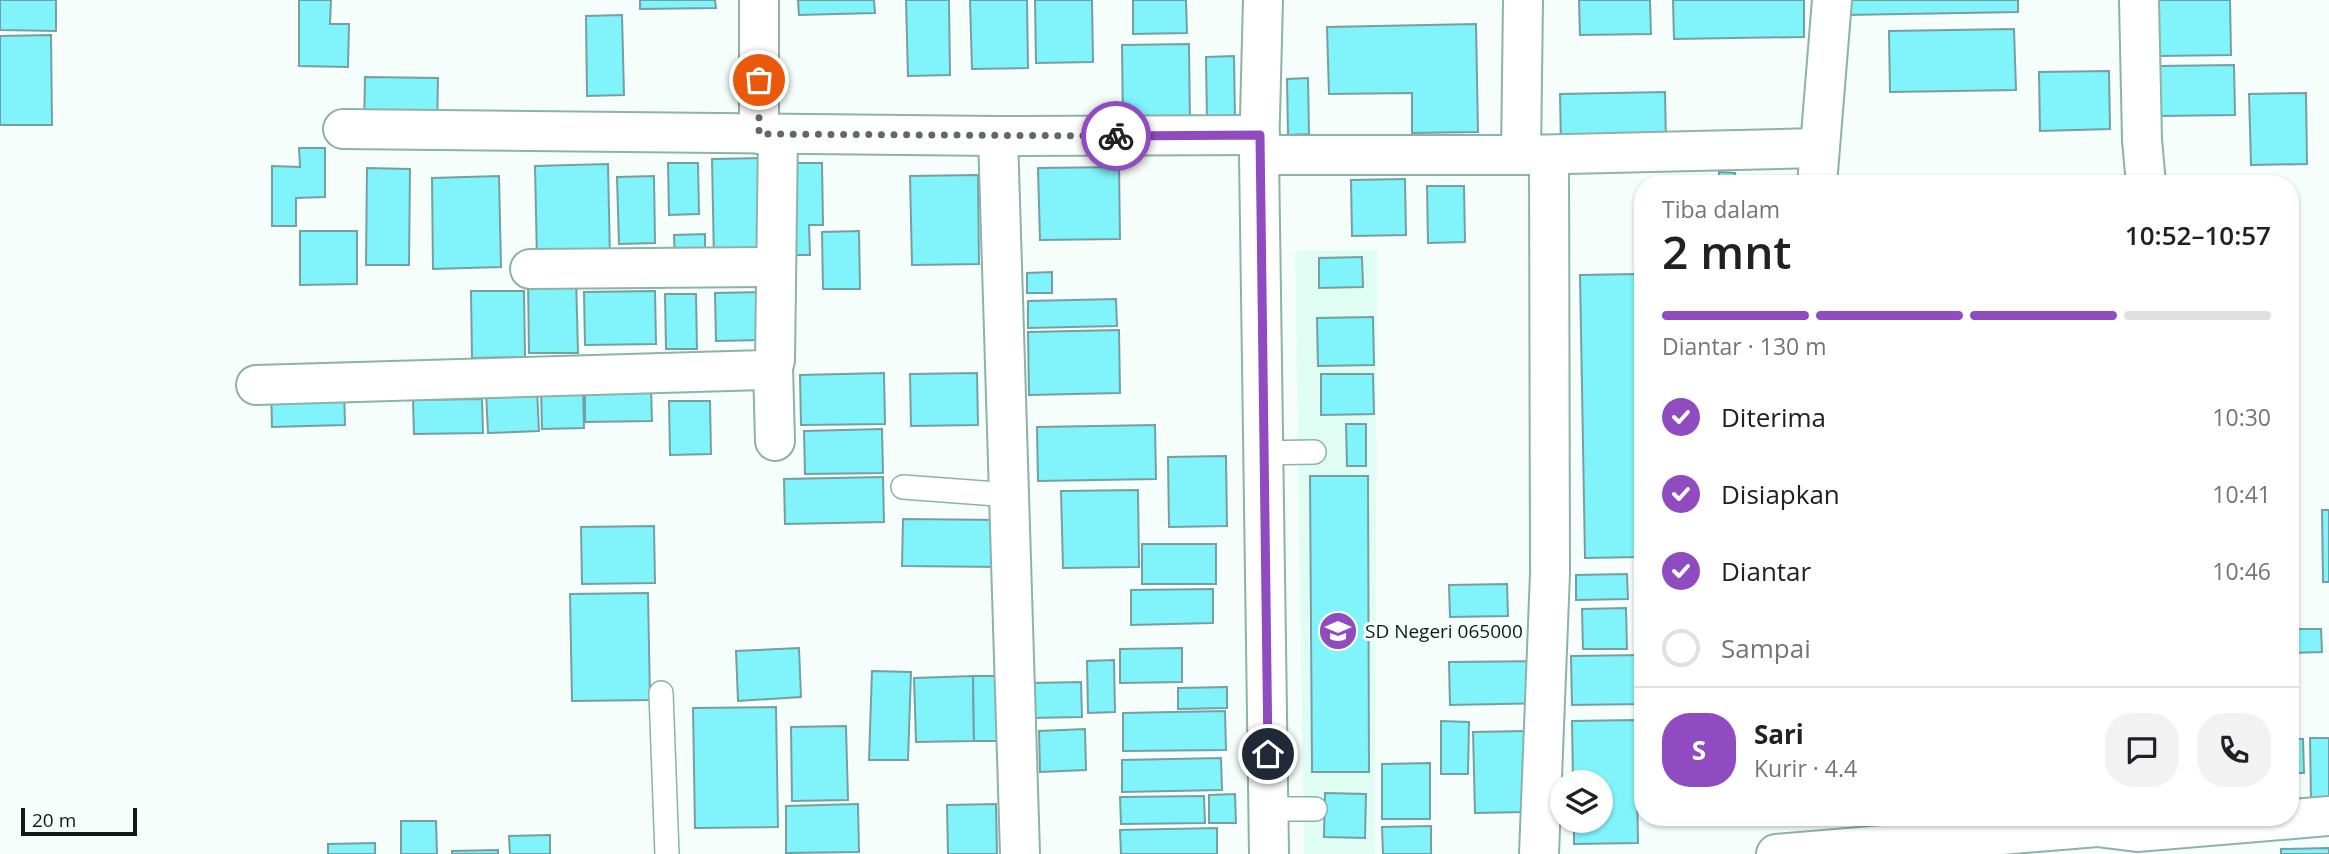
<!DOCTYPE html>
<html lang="id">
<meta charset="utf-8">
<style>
body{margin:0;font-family:"Open Sans",sans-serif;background:#f2f2f2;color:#202124;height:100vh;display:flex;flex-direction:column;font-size:26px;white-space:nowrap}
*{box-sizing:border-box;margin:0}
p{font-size:23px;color:#757577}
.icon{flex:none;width:38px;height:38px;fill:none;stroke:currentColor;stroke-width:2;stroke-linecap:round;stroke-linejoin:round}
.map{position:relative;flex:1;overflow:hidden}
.drawer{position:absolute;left:1634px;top:175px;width:665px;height:651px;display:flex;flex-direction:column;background:#fff;border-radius:28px;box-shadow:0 2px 5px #0004}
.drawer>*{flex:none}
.buttons{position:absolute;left:1550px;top:770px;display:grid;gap:14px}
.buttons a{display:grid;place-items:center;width:63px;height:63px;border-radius:50%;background:#fff;box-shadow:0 2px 5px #0004;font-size:35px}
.scale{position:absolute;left:21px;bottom:18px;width:116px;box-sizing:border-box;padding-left:7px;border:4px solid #0c1b16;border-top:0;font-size:19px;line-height:24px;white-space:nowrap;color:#0c1b16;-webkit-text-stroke:5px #f6fefb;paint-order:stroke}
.pin{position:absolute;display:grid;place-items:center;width:60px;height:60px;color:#fff;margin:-30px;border:4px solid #fff;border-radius:50%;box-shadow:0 2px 7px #0007}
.courier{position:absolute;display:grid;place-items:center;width:70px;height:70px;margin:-35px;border:5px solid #8f4bbf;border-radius:50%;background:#fff;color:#222;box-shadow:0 2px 9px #0007}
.summary em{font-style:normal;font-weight:600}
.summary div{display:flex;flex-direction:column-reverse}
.summary{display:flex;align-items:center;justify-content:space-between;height:119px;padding:0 28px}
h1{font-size:46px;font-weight:600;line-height:52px}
.bar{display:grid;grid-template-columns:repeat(4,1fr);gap:10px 7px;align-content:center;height:84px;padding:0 28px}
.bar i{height:9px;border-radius:5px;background:#e0e0e0}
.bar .active{background:#8f4bbf}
.bar p{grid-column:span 4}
.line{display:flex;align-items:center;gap:18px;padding:0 28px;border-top:2px solid #e0e0e0}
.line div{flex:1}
.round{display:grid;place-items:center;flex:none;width:74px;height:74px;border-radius:28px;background:#f2f2f2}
ol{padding:0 28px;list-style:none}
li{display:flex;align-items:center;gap:21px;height:77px}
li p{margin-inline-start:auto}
li .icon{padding:7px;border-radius:50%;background:#8f4bbf;color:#fff;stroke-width:4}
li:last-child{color:#757577}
li i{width:38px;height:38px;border:4px solid #e0e0e0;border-radius:50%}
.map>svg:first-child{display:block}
.built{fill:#dffdf2}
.building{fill:#80f4fa;stroke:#759fa1;stroke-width:2}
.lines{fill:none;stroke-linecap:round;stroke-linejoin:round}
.service-casing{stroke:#8cb3a6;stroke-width:26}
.minor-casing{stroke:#8cb3a6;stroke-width:42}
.service{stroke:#fff;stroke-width:23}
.minor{stroke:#fff;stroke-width:38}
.done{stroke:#5e6a66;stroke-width:7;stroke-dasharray:0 12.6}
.route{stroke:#8f4bbf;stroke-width:9}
.labels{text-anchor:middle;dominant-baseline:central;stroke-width:6;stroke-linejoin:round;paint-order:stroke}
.poi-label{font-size:19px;fill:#0c1b16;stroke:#f6fefb;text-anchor:start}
</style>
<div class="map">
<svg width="2329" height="854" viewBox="0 0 2329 854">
<rect width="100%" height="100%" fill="#f6fefb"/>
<polygon class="built" points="1377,250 1375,854 1304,854 1295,251"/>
<g class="building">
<polygon points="0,0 56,0 56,31 0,30"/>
<polygon points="299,0 331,0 330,24 349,24 348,67 299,66"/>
<polygon points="640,0 715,0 716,8 640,9"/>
<polygon points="798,0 874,0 875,13 799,15"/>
<polygon points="906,0 949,0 950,75 908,76"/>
<polygon points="970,0 1027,0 1028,68 972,69"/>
<polygon points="1035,0 1092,0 1093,62 1036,63"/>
<polygon points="1133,0 1186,0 1187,33 1133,34"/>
<polygon points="1579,0 1650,0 1651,34 1580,35"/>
<polygon points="1673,0 1804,0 1804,37 1674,39"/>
<polygon points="1847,0 2018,0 2018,12 1847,15"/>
<polygon points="2157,0 2230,0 2231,55 2158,56"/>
<polygon points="622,15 624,95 587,96 586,16"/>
<polygon points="1476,24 1478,132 1412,133 1412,93 1329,94 1327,27"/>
<polygon points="2014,29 2016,90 1890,92 1889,31"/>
<polygon points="51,35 52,125 0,125 0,36"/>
<polygon points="1189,44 1190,127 1123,128 1122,45"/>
<polygon points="1234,56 1235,121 1207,122 1206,57"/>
<polygon points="2234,65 2235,115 2160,116 2160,66"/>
<polygon points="2109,71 2110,129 2040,131 2039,72"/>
<polygon points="365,77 438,78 437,130 364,129"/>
<polygon points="1308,78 1309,134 1288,135 1287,79"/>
<polygon points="1665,92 1666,145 1561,147 1560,94"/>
<polygon points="2306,93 2307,164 2251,165 2249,94"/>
<polygon points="299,148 325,148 325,197 296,198 296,226 272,226 272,166 300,167"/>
<polygon points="765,158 767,259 714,260 712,159"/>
<polygon points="668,163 698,163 699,214 669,215"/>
<polygon points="797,163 822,163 823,225 809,225 810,255 781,255 780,172 797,172"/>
<polygon points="608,164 610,259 537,260 535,166"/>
<polygon points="1119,167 1120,239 1040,240 1038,168"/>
<polygon points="367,168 410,169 409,265 366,265"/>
<polygon points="1719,172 1735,173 1735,184 1719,184"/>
<polygon points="978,175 979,264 912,265 910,176"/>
<polygon points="499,176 501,267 433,269 432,178"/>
<polygon points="654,176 655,243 619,244 617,177"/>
<polygon points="1748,178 1781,180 1781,184 1748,184"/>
<polygon points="1405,179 1406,235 1352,236 1351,180"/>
<polygon points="1427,186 1464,186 1465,242 1428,243"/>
<polygon points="300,231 357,231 357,284 300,285"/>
<polygon points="859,231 860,289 823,289 822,232"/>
<polygon points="705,234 705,261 675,261 674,235"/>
<polygon points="1362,257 1363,287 1319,288 1319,258"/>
<polygon points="1052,272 1052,293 1027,293 1027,273"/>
<polygon points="1635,274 1640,557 1585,558 1580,275"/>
<polygon points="576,276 578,353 529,353 528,277"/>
<polygon points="471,291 524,291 525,357 472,358"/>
<polygon points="655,291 656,344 585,345 584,292"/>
<polygon points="768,292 769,340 716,341 715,293"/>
<polygon points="665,294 696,294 697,349 666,349"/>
<polygon points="1116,299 1117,326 1028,328 1028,301"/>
<polygon points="1373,317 1374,365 1318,366 1317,318"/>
<polygon points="1119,330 1120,393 1029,395 1028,332"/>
<polygon points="884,373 885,424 801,425 800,375"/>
<polygon points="977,373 978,425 911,426 910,374"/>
<polygon points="1321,374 1373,374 1374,414 1321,415"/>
<polygon points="583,386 584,428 542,429 541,387"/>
<polygon points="344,387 345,425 272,427 271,388"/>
<polygon points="651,388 652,421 585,422 585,389"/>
<polygon points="537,389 539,431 488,433 486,391"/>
<polygon points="482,399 483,433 414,434 413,400"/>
<polygon points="669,401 710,401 711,454 670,455"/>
<polygon points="1346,424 1366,424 1366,466 1347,466"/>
<polygon points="1155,425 1156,479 1038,481 1037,427"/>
<polygon points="882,429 883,473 805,474 804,431"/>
<polygon points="1226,456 1227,526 1169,527 1168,457"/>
<polygon points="1310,476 1368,476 1369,772 1312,772"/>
<polygon points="883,477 884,522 785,524 784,479"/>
<polygon points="1138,490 1139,567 1063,568 1061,491"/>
<polygon points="2322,510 2329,510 2329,582 2323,582"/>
<polygon points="903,519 1001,520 1001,567 902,566"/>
<polygon points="654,526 655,583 582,584 581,527"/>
<rect x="1142" y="544" width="74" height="40"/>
<polygon points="1627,574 1628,599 1576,600 1576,575"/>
<polygon points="1507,584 1508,616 1450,617 1449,585"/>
<polygon points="1213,589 1213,623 1131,625 1131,590"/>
<polygon points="648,593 650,700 572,701 570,594"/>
<polygon points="1626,608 1627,649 1583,649 1582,609"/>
<polygon points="2291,629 2321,629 2322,652 2291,653"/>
<polygon points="799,648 801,697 738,701 736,651"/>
<polygon points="1182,648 1182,682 1120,683 1120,649"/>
<polygon points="1643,655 1643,704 1572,705 1571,656"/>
<polygon points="1114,660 1115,712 1088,713 1087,661"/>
<polygon points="1544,661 1544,703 1450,705 1449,662"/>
<polygon points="872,671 911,672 908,760 869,760"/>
<polygon points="973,676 974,741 916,742 914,678"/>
<polygon points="973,676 1010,676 1011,741 974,741"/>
<polygon points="1081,682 1082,717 1031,718 1031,683"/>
<polygon points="1227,687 1227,708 1178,709 1178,688"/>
<polygon points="776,707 778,827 695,828 693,708"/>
<polygon points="1225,711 1226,750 1123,751 1123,713"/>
<polygon points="1636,720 1638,843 1574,844 1574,821 1601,821 1601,782 1573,782 1572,721"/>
<polygon points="1441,721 1469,722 1468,774 1441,774"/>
<polygon points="846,726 848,800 792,801 791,727"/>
<polygon points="1085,729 1086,770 1040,772 1039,731"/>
<polygon points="1528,731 1530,812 1475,813 1473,732"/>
<polygon points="2310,738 2329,738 2329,802 2311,802"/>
<polygon points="2291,739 2303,739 2304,773 2291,773"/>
<polygon points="1221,758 1222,790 1122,792 1122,760"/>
<polygon points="1430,763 1430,819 1382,819 1382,764"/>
<polygon points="1325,793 1366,794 1365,838 1324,837"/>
<polygon points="1235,794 1236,823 1209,823 1209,795"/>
<polygon points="1204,796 1205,823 1121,824 1120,797"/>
<polygon points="858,804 859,852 786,853 786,806"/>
<polygon points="996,804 997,854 948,854 947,805"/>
<polygon points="401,821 436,821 437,854 401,854"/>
<polygon points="1431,826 1431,854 1383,854 1382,827"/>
<polygon points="1217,828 1217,854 1121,854 1120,830"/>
<polygon points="550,835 550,854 510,854 509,836"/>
<polygon points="375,843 375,854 328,854 328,844"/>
<polygon points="2329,848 2329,854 2281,854 2281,849"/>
<polygon points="498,850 498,854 452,854 452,851"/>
</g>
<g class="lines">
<g class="service-casing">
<g id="service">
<polyline points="1263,453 1314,452"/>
<polyline points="903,487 1010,495"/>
<polyline points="661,693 667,854"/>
<polyline points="1269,809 1315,809"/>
</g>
</g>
<g class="minor-casing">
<g id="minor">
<polyline points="1263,0 1259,155 1269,854"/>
<polyline points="2139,0 2142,140 2146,184"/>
<polyline points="343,129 998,136 1260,135"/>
<polyline points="759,134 759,0"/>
<polyline points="998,136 1020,854"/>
<polyline points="1259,155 1521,155 1818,148"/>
<polyline points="1521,155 1523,0"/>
<polyline points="1817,184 1832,0"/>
<polyline points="530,269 776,267"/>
<polyline points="773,367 775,441"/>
<polyline points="256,385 765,370 773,367 775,360 778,134"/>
<polyline points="1539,854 1550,573 1549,155"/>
<polyline points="1776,854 2097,827 2137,832 2329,816"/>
</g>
</g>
<use href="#service" class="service"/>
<use href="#minor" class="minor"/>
</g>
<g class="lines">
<polyline class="done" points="759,80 759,134 1116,136"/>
<polyline class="route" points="1116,136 1260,135 1268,754"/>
</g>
<defs>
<g id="school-disc" transform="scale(2.0125)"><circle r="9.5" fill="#8f4bbf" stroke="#f6fefb"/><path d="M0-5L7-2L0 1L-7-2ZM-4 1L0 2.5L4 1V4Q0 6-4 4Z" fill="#fff"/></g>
</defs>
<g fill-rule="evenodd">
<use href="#school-disc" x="1338" y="631"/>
</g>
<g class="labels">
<g class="poi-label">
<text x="1365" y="631">SD Negeri 065000</text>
</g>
</g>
</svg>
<div class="buttons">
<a><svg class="icon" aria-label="layers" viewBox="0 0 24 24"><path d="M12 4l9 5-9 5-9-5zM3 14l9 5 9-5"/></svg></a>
</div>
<div class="scale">20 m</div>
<div class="pin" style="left:759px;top:80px;background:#ea580c"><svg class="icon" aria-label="bag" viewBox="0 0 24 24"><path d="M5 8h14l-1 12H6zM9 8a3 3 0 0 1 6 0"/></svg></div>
<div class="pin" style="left:1268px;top:754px;background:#1f2937"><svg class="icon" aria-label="home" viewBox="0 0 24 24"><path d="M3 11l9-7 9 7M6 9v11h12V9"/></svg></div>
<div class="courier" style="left:1116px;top:136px"><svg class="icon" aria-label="bike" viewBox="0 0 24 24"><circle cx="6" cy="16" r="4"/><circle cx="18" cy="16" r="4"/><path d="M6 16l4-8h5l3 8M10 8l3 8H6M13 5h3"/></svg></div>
<section class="drawer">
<div class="summary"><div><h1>2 mnt</h1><p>Tiba dalam</p></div><em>10:52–10:57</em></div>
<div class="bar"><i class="active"></i><i class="active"></i><i class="active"></i><i></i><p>Diantar · 130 m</p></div>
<ol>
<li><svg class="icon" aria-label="check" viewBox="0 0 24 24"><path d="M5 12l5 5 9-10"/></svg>Diterima<p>10:30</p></li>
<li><svg class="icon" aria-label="check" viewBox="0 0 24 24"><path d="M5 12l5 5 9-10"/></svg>Disiapkan<p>10:41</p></li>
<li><svg class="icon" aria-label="check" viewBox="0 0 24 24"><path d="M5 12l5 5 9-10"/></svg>Diantar<p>10:46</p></li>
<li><i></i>Sampai</li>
</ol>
<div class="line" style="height:126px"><b class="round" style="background:#8f4bbf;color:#fff">S</b><div><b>Sari</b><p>Kurir · 4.4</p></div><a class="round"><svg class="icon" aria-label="chat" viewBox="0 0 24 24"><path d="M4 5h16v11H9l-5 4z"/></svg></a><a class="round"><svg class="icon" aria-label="phone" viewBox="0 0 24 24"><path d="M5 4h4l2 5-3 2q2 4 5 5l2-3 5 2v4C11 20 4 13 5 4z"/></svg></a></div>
</section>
</div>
